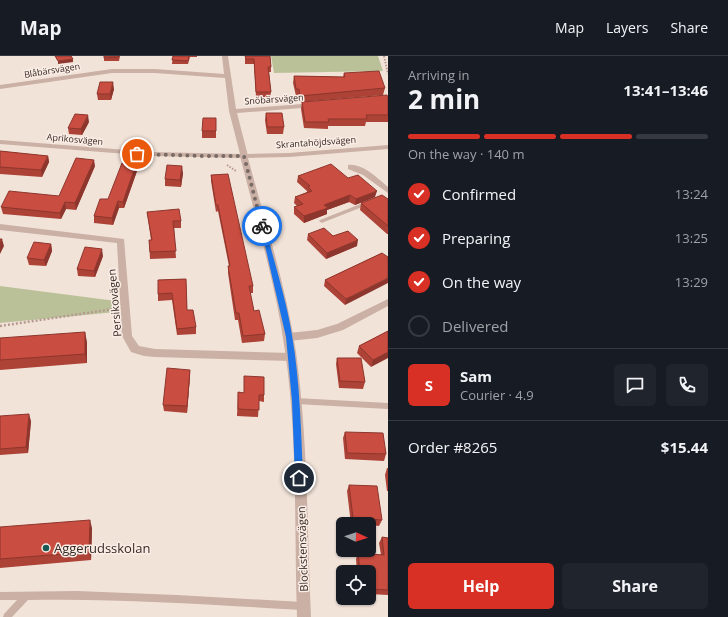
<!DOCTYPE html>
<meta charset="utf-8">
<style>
body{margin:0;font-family:"Open Sans",sans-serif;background:#20242c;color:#f1f3f6;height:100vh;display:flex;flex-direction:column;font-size:15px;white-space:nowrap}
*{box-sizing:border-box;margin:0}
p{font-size:13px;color:#9ea1a6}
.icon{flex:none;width:22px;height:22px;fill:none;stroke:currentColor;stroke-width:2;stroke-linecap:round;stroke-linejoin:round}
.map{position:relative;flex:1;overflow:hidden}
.details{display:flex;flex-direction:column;background:#171b24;width:340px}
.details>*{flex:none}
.needle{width:26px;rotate:94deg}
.fabs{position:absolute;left:336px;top:461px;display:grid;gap:8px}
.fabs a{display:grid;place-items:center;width:40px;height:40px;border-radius:6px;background:#171b24;box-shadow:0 1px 3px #0004;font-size:20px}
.pin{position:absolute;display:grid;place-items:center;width:34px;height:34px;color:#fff;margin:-17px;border:2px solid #fff;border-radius:50%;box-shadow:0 1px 4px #0007}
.courier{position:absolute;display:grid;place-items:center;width:40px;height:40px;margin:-20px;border:3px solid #1a73e8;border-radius:50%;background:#fff;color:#222;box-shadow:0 1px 5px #0007}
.summary em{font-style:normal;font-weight:700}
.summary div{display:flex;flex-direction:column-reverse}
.summary{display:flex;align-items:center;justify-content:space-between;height:68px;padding:0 20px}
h1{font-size:26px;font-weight:700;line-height:30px}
.bar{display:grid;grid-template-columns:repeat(4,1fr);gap:6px 4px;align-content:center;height:48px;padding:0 20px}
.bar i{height:5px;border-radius:3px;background:#363941}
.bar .on{background:#d93025}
.bar p{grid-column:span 4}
.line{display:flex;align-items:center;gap:10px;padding:0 20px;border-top:1px solid #363941}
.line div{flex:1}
.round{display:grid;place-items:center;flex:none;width:42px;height:42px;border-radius:6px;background:#20242c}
ol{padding:0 20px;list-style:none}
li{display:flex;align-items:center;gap:12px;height:44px}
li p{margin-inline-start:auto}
li .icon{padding:4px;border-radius:50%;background:#d93025;color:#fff;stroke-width:4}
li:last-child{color:#9ea1a6}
li i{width:22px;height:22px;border:2px solid #363941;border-radius:50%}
.primary-button{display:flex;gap:8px;margin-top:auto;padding:8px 20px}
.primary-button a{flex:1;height:46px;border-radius:6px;background:#d93025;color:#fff;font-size:16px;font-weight:700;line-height:46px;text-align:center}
.primary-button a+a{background:#20242c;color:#f1f3f6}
header{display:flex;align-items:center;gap:24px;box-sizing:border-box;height:56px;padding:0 20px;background:#171b24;border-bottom:1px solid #363941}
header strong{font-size:19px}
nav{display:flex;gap:22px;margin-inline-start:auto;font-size:14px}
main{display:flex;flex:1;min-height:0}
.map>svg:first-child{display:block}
.green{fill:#bac199}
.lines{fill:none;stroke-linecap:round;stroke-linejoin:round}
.path-far1{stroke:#b69a8f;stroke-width:2;stroke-dasharray:1.5 1.5;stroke-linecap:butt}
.path{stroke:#b69a8f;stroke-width:2.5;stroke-dasharray:2 2;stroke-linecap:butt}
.service{fill:#cab0a5;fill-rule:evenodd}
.minor{fill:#cab0a5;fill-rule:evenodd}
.tertiary{fill:#cab0a5;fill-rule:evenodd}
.wall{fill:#ad4237}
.shaded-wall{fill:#8d362d}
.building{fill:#c94d40;stroke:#8d362d}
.route{fill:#1a73e8}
.done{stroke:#786a65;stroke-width:4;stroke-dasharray:0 7.2}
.poi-dot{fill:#1b5853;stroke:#faede5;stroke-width:1.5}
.labels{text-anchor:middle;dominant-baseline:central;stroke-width:3;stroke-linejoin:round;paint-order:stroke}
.far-street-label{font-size:9px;fill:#362926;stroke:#faede5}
.street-label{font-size:11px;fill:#362926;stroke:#faede5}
.near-poi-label{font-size:13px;fill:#362926;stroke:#faede5;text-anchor:start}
</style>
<header>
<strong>Map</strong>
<nav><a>Map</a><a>Layers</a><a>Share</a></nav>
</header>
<main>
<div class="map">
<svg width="388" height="561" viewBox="0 0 388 561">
<rect width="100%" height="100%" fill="#f2e3d9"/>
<g class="green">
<polygon points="271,0 378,0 383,15 274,17"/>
<polygon points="0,230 116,245 116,256 0,267"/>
</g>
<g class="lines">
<g class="path-far1">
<polyline points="384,0 388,18"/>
<polyline points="227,109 236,115"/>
</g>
<polyline class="path" points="0,270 114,253"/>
<g class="service">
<polygon points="368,145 370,146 370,148 324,166 322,167 319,165 320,164"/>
<polygon points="296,342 388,347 388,353 296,348 294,347 293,345 294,343"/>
<path d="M77,535L177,539L303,546L306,547L307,550L306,553L303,554C211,549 120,542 28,544L12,561H3L4,558L17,544H0V536Z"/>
</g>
<g class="minor">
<polygon points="222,0 228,0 236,53 315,47 319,49 315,51 237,57 248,100 244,102 152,100 0,88 0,84 152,96 240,98 229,55 225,22 155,17 112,17 0,33 0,29 112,13 155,13 224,18"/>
<path d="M348,109C363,107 378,123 388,131V137L363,119L348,113Z"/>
<polygon points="0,168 124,183 132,280 139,290 155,293 291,297 295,298 296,301 295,304 291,305 155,301 144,300 131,296 122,280 117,187 0,174"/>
<polygon points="388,243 388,250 343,274 317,282 289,285 285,284 284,281 285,278 289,277 317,274 337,268"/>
</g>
<path class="tertiary" d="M388,89V93L289,101L248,102C265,166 286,230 296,296C308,383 307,473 311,561H297C294,473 298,383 285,295C276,229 256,164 240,100L244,98L289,97Z"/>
</g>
<g class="wall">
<polygon points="120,0 119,5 104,5 104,2"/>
<polygon points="173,0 197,0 197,1 190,1 188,8 172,8"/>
<polygon points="245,0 270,0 271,11 271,16 269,16 271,36 270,41 256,41 254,8 245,8"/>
<polygon points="344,17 385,32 383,39 300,46 298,40 296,40 293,27 294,20 343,21"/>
<polygon points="114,33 111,44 98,44 97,38"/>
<polygon points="388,41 388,66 366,66 365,70 328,70 328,73 304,72 301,53 302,46"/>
<polygon points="266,57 284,71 283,78 267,78 265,64"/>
<polygon points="216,62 216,82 202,82 202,75"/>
<polygon points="89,66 82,79 69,78 68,72"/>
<polygon points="0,95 48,100 49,106 42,121 0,118"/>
<polygon points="95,110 76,154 66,153 61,163 3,158 1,151 59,140"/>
<polygon points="137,115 124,152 119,152 113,169 94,167 94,160 108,143"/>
<polygon points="183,117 181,131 165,130 165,123"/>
<polygon points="211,119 253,230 253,237 250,237 254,255 265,278 264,285 242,287 238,264 235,264 228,217 228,210 229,210 218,155 216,156 211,125"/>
<polygon points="298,120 348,122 375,141 355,149 349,146 327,154 327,158 304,167 294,158 294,151 297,150 294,147 295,141 307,136 307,135 297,126"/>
<polygon points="388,143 388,178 387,178 360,154 361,147"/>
<polygon points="147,156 181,165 181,172 174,172 176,202 150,203 149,184 151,184"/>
<polygon points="308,178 333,180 357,190 326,203 307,184"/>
<polygon points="51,188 52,195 46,210 29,209 27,202"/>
<polygon points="382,197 345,249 324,230 325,224"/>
<polygon points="103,200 95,221 78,220 77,213"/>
<polygon points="186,223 187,254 196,271 196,278 177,279 172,244 158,245 158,224"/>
<polygon points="388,275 371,311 357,297 359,290"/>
<polygon points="0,282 87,286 87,307 0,314"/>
<polygon points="337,302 365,326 363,333 339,332 336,308"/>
<polygon points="190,314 190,320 187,357 164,355 163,349"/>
<polygon points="244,320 264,339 264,346 259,345 258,361 237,360 238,336 244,337"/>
<polygon points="0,360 31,365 28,397 0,399"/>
<polygon points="345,376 386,398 384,405 345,403 343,382"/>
<polygon points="387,412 388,412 388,435 387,435 385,419"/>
<polygon points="349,429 382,464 379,470 369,469 369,468 351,468 347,435"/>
<polygon points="0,471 92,472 91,504 0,512"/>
<polygon points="382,481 388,482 388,539 369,538 369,516 357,516 356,503 358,497 381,499 379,487"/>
</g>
<g class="shaded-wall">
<polygon points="73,3 73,6 58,8 58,5"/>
<polygon points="113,26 114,33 111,44 110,38"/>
<polygon points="88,59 89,66 82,79 81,73"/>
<polygon points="48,100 49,106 42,121 41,114"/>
<polygon points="94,104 95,110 76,154 75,147"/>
<polygon points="136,108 137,115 124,152 123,146"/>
<polygon points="182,110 183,117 181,131 180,124"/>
<polygon points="377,135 375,141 355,149 356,143"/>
<polygon points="350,139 349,146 327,154 327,158 304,167 304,160 324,149"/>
<polygon points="118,145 119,152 113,169 112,162"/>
<polygon points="65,146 66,153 61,163 60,157"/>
<polygon points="2,183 4,190 0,198 0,188"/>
<polygon points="358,184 357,190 326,203 327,197"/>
<polygon points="51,188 52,195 46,210 44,204"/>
<polygon points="102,193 103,200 95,221 94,215"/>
<polygon points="388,222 388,227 345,249 346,243"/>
<polygon points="85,276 87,286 87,307 85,298"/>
<polygon points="388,296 388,302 371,311 373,304"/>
<polygon points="190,314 190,320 187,357 187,350"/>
<polygon points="29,358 31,365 28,397 26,391"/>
<polygon points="90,464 92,472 91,504 89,496"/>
</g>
<g class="building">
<polygon points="55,0 71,0 73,3 58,5"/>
<polygon points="104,0 119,0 119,1 104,2"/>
<polygon points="173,0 189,0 188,5 172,4"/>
<polygon points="245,0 270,0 271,11 268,11 271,36 256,36 254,3 246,3"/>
<polygon points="379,15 385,32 300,40 299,33 296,33 294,20 345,21 344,17"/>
<polygon points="100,26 113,26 110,38 97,38"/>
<polygon points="387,39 388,41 388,59 366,59 367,63 328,63 329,66 305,66 302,46"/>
<polygon points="266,57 282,57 284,71 267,71"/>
<polygon points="75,58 88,59 81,73 68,72"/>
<polygon points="203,62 216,62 216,75 202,75"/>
<polygon points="0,95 48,100 41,114 0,111"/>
<polygon points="76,102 94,104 75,147 65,146 60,157 1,151 9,135 59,140"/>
<polygon points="122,107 136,108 123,146 118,145 112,162 94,160 100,143 108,143"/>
<polygon points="331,108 348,122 358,119 377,135 356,143 350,139 324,149 328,152 304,160 294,151 303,148 295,141 312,135 308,131 310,130 298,120"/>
<polygon points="167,109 182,110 180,124 165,123"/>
<polygon points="228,118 253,230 249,230 254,255 259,254 265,278 243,280 239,257 236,257 228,210 230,210 218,149 216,149 211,119"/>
<polygon points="382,139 388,143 388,170 361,147"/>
<polygon points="179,153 181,165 173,165 176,195 150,196 149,184 152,184 147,156"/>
<polygon points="324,172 333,180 348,175 358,184 327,197 308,178"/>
<polygon points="0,183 2,183 0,188"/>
<polygon points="34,186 51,188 44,204 27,202"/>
<polygon points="85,191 102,193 94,215 77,213"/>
<polygon points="382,197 388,201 388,222 346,243 325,224"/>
<polygon points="186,223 187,254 193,254 196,271 177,273 172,237 158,238 158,224"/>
<polygon points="388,275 388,296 373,304 359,290"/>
<polygon points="85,276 85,298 0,304 0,282"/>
<polygon points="337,302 361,302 365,326 340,325"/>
<polygon points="167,312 190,314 187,350 163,349"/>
<polygon points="244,320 264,321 264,339 259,339 259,354 238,353 238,336 244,337"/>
<polygon points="29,358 26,391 0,393 0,360"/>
<polygon points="345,376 383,377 386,398 347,397"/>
<polygon points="349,429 377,430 382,464 353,462"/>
<polygon points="90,464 89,496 0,503 0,471"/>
<polygon points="382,481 388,482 388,534 369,533 369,516 360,516 358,497 384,499"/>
</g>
<path class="route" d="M260,168L265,170C274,206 286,242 292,279C300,326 301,374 303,422L299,425L295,422L292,345L286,281Z"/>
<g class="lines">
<polyline class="done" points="137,98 203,100 244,100 262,170"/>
</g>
<circle class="poi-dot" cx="46" cy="492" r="4"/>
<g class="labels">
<g class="far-street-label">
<text transform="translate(52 14) rotate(-9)">Blåbärsvägen</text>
<text transform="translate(274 43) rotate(-4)">Snöbärsvägen</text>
<text transform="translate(75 83) rotate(5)">Aprikosvägen</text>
<text transform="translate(316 86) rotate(-4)">Skrantahöjdsvägen</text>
</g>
<g class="street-label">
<text transform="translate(114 247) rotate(-95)">Persikovägen</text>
<text transform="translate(302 493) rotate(-92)">Blockstensvägen</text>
</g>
<g class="near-poi-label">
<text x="54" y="492">Aggerudsskolan</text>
</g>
</g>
</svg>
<div class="fabs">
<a><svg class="needle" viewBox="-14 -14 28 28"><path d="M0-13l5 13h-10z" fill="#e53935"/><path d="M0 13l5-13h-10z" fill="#9ea1a6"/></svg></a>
<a><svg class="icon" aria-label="locate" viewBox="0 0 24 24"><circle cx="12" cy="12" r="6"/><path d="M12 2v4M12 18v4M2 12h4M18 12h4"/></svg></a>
</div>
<div class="pin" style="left:137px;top:98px;background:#ea580c"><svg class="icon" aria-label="bag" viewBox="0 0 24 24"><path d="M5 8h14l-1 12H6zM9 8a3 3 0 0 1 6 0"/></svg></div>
<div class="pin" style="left:299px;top:422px;background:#1f2937"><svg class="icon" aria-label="home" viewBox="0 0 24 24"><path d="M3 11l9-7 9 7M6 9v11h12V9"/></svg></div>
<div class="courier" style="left:262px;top:170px"><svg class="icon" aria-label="bike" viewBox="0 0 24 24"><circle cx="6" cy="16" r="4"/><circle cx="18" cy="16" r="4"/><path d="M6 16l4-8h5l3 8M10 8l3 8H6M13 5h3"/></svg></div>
</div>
<section class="details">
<div class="summary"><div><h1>2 min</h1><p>Arriving in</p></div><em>13:41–13:46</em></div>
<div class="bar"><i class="on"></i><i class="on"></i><i class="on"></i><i></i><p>On the way · 140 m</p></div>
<ol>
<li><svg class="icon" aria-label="check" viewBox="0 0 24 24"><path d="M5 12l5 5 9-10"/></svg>Confirmed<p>13:24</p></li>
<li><svg class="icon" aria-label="check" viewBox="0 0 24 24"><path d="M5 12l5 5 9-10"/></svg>Preparing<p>13:25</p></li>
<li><svg class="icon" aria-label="check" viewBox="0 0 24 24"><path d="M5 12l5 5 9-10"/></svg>On the way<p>13:29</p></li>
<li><i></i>Delivered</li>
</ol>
<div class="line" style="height:72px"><b class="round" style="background:#d93025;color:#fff">S</b><div><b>Sam</b><p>Courier · 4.9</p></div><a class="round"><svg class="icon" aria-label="chat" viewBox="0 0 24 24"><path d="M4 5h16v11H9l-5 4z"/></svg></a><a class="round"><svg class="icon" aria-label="phone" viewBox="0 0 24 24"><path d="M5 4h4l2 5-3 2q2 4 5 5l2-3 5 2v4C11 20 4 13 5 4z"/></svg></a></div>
<div class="line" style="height:52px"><div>Order #8265</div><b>$15.44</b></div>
<div class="primary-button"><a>Help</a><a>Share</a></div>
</section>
</main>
